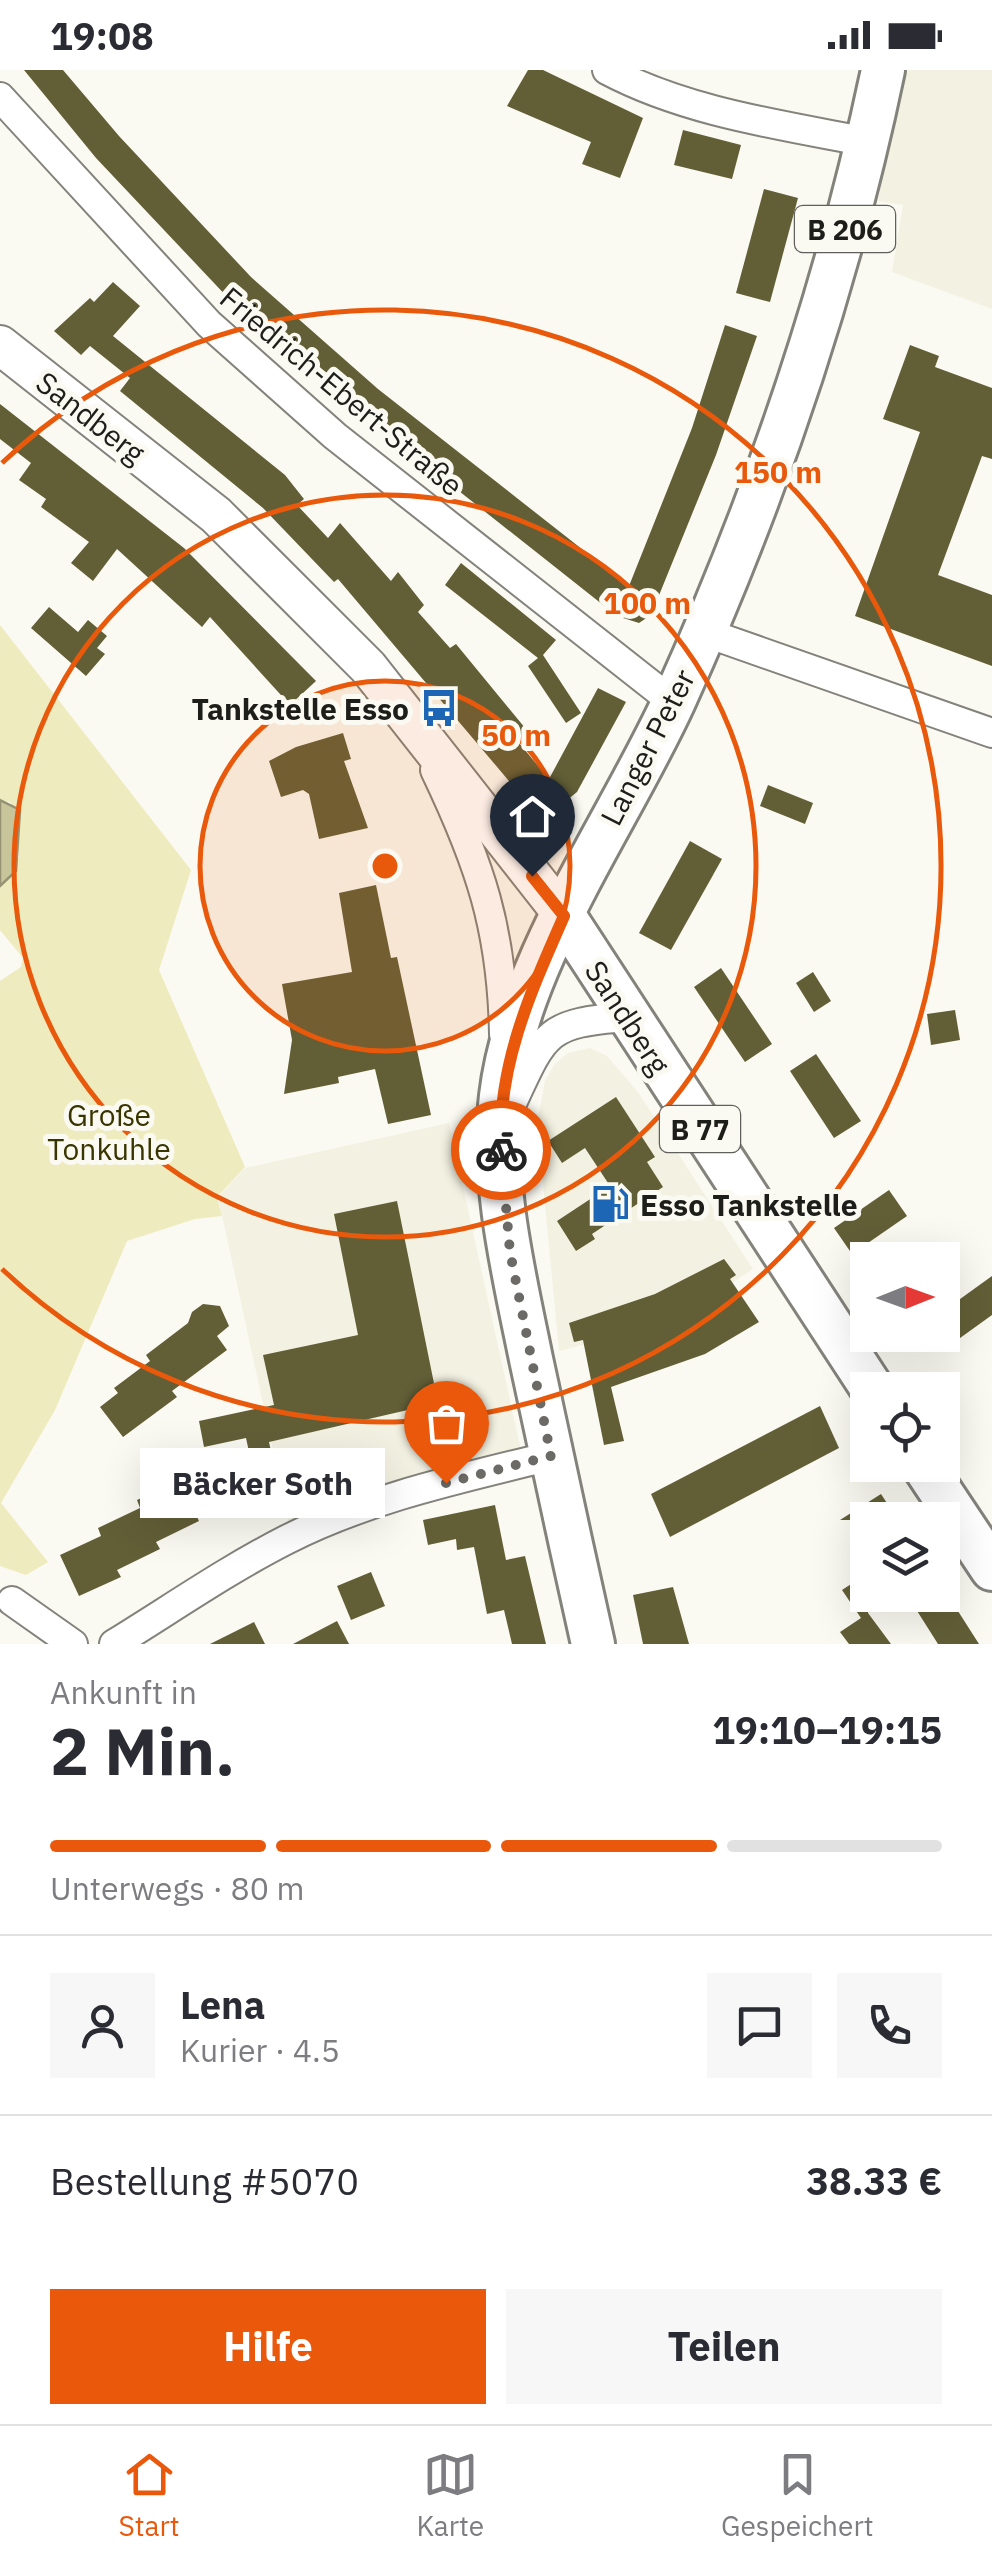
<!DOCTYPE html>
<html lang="de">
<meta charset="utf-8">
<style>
body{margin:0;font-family:"IBM Plex Sans",sans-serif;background:#f7f7f7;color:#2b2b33;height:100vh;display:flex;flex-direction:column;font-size:38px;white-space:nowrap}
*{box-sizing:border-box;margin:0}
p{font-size:32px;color:#7c7c81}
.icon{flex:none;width:55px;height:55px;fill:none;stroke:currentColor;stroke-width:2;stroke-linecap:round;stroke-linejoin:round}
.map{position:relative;height:1574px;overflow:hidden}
.drawer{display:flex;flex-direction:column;background:#fff;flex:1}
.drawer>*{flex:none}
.needle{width:65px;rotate:89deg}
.controls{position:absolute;left:850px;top:1172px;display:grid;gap:20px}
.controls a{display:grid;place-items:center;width:110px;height:110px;border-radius:0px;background:#fff;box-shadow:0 10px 40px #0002;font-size:50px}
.pin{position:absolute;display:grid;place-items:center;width:85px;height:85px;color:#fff;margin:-102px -42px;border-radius:50% 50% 50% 0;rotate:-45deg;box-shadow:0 0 10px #0007}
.pin .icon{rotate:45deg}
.courier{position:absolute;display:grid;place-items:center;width:100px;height:100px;margin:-50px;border:8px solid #ea580c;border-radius:50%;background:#fff;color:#222;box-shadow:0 2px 12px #0007}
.bubble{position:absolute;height:70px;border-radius:0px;background:#fff;box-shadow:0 10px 40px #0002;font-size:32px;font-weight:700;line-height:70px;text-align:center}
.overview em{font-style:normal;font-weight:700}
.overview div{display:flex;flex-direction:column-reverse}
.overview{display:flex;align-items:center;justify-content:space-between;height:170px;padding:0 50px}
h1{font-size:65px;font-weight:700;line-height:75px}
.bar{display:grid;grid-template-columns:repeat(4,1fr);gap:15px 10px;align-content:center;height:120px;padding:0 50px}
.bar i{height:12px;border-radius:8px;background:#e1e1e2}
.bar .on{background:#ea580c}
.bar p{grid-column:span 4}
.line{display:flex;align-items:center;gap:25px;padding:0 50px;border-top:2px solid #e1e1e2}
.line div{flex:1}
.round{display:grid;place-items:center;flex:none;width:105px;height:105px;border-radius:0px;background:#f7f7f7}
.cta{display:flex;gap:20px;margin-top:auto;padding:20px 50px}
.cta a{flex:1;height:115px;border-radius:0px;background:#ea580c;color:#fff;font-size:40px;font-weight:700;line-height:115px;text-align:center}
.cta a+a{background:#f7f7f7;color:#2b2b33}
.status{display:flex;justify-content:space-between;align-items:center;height:70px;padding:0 50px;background:#fff;direction:ltr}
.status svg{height:28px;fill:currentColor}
.menu{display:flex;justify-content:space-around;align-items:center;height:140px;border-top:2px solid #e1e1e2;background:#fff;font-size:28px;color:#7c7c81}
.menu a{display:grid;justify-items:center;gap:5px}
.menu .on{color:#ea580c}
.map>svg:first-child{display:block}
.built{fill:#f3f2e2}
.green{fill:#eeebbe}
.water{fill:#c8c59a;stroke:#959374;stroke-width:2.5}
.building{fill:#625f37}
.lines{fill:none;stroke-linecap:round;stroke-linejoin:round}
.minor-casing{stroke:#83827b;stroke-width:32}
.secondary-casing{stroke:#83827b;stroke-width:42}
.primary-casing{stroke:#83827b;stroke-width:48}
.minor{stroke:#fff;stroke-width:28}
.secondary{stroke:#fff;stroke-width:38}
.primary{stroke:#fff;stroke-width:42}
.done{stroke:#6b6a66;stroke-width:10;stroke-dasharray:0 18}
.route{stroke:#ea580c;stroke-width:12}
.ring{fill:none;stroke:#e8590c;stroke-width:5}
.labels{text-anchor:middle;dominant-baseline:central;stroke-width:10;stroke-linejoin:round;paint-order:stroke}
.shield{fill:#fbfaf2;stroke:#605f5b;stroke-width:2.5}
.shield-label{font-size:28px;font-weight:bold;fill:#1d1d1a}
.street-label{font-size:30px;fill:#1d1d1a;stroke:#fbfaf2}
.poi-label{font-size:30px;font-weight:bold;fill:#1d1d1a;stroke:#fbfaf2;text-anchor:end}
.park-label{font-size:30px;fill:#393500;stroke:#fbfaf2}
.centre{fill:#e8590c;stroke:#fbfaf2;stroke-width:5}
.ring-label{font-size:30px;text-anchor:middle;font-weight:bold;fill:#e8590c;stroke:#fbfaf2;stroke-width:10;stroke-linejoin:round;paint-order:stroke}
</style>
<div class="status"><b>19:08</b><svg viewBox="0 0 49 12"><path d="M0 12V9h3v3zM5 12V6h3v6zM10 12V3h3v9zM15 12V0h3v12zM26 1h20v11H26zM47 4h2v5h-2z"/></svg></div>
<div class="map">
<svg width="992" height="1574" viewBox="0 0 992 1574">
<rect width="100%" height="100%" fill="#fbfaf2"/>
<g class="built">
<polygon points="901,0 992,0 992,239 892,202 903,135 878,131"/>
<polygon points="590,978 607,986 638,1022 753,1199 689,1242 635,1262 559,1281 537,1052 545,1011 554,995 568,983"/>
<polygon points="449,1053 521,1380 290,1458 218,1127 245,1098"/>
</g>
<path class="green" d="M0,555L191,800L159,900L245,1097L217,1127L222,1146L195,1149L127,1171L55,1340L1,1433L48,1492L26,1505L0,1496V911L21,897L23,888L0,860V816L19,787C15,761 22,757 10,732L0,730Z"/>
<polygon class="water" points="0,730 20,740 16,801 0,816"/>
<g class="building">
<polygon points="24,0 63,0 119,66 251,207 378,319 629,516 692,358 725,255 757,266 716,385 651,545 639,553 617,546 340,327 231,231 96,88"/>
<polygon points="528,0 543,0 643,48 620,108 582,94 591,72 507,36"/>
<polygon points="683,60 741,75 732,109 674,95"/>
<polygon points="764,119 798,128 770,232 736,223"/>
<polygon points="113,212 140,236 113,266 285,405 304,429 297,435 328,468 340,453 391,511 398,502 424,535 418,542 450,578 456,574 530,664 519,673 549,709 598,618 626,632 577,722 566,731 535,735 520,724 338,509 334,512 263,438 120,321 130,308 90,276 81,285 54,261 90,228 94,232"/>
<polygon points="910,275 939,286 935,297 992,318 992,389 982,386 938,505 992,525 992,596 855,546 920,362 883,349"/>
<polygon points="0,334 184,478 316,611 290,635 210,547 202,557 117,479 93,511 71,493 89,472 41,437 46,429 19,410 31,393 0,369"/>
<polygon points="461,493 556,570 543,585 581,643 566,653 528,596 538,588 445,515"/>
<polygon points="49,537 78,562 88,550 107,566 97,578 105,584 86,606 31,558"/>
<polygon points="343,663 351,689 344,691 368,758 319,769 309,724 303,720 281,727 269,691 296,677"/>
<polygon points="768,715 813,733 805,754 760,736"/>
<polygon points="690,771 722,789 671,880 639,863"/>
<polygon points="376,815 391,888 397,887 431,1045 388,1054 375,999 338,1007 339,1013 284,1024 292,970 282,914 352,902 339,823"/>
<polygon points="721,898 772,974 745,992 694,917"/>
<polygon points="813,902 831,931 814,942 796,913"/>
<polygon points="955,940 960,970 931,975 927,944"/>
<polygon points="816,984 861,1051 834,1068 790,1001"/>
<polygon points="616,1027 655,1087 647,1092 663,1117 592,1164 595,1169 576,1181 557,1151 610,1116 585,1078 562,1093 548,1071"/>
<polygon points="889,1120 907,1146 852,1184 834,1158"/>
<polygon points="397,1131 438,1333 269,1372 283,1437 262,1442 246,1368 204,1377 199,1351 274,1335 263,1285 358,1265 334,1144"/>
<polygon points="724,1189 736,1205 730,1209 759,1252 705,1284 611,1317 624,1371 604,1375 583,1270 574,1272 569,1253 655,1224"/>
<polygon points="992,1206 992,1245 942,1281 942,1242"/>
<polygon points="203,1234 220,1236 229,1256 217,1266 227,1280 172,1321 177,1327 123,1367 100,1337 118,1323 114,1318 150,1291 146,1285 188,1253 192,1242"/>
<polygon points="820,1336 839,1378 670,1467 651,1424"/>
<polygon points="180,1410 199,1451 156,1472 160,1479 117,1500 121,1507 79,1526 60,1485 101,1466 98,1458 140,1438 137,1430"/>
<polygon points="881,1424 898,1450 840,1450"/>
<polygon points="495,1435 506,1490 525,1486 546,1574 512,1574 504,1540 487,1544 474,1477 457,1480 456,1469 428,1475 423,1450"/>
<polygon points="371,1502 385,1536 351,1550 337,1516"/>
<polygon points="868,1503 868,1543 891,1574 849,1574 840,1562 861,1548 842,1520"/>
<polygon points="942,1516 979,1574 938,1574 907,1525 942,1525"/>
<polygon points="673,1517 689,1574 643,1574 633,1525"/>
<polygon points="337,1551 349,1574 293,1574"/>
<polygon points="254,1552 265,1574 210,1574"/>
</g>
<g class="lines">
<g class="minor-casing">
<g id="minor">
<path d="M607,0C686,42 781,55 868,72"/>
<polyline points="0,27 209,254 335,366 673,632"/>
<polyline points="704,562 992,663"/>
<path d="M435,700C480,794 502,859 504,964"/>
<path d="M513,1031C545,961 548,953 626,947"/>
<polyline points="12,1531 73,1574"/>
<path d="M114,1574C171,1539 227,1500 286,1470C368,1428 462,1408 551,1386"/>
</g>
</g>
<g class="secondary-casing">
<polyline id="secondary" points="0,275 216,445 368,597 564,846"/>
</g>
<g class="primary-casing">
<g id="primary">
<polyline points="564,846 873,1320"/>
<polyline points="923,1395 992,1499"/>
<path d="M593,1574C572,1479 551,1385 531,1289C514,1205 491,1112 501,1026C517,891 618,753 674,631C765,430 838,216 883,0"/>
</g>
</g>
<use href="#minor" class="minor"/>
<use href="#secondary" class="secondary"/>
<use href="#primary" class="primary"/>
</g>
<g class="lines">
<polyline class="done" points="446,1413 551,1386 510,1182 501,1080"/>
<path class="route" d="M501,1080C497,996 531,921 564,846L532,806"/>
</g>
<circle cx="385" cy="796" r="185" fill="#e8590c" fill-opacity=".12"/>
<g class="ring">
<circle cx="385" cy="796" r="185"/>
<circle cx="385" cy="796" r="371"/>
<path d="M2 393A556 556 0 1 1 2 1199"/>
</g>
<defs>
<g id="bus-bare" transform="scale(3)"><path d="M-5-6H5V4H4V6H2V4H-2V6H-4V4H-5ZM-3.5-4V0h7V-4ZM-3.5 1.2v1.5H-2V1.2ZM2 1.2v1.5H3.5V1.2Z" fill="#1c66b5" stroke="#fbfaf2" stroke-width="2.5" paint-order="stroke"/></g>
<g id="fuel-bare" transform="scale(3)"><path d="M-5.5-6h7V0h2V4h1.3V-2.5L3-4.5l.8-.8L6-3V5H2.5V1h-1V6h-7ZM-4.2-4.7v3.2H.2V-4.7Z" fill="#1c66b5" stroke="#fbfaf2" stroke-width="2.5" paint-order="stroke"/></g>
</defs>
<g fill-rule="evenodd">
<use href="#bus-bare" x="439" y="638"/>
<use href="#fuel-bare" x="610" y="1134"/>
</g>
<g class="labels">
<g class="shield">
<rect x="795" y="136" width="100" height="46" rx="8"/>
<rect x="660" y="1036" width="80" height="46" rx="8"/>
</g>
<g class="shield-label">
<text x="845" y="159">B 206</text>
<text x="700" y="1059">B 77</text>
</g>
<g class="street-label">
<text transform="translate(342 321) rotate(40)">Friedrich-Ebert-Straße</text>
<text transform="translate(91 347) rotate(38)">Sandberg</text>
<text transform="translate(647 677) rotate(-63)">Langer Peter</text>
<text transform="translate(628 947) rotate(57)">Sandberg</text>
</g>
<g class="poi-label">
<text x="409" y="638">Tankstelle Esso</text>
<text x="640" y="1134" text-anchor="start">Esso Tankstelle</text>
</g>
<g class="park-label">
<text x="109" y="1044">Große<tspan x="109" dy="34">Tonkuhle</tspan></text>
</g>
</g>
<circle cx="385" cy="796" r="15" class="centre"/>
<g class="ring-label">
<text x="778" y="413">150 m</text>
<text x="647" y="544">100 m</text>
<text x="516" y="676">50 m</text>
</g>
</svg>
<div class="controls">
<a><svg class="needle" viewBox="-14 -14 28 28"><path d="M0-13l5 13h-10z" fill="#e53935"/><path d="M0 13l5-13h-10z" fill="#7c7c81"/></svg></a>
<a><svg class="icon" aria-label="locate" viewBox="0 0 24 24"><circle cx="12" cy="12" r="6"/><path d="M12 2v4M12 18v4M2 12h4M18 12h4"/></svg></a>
<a><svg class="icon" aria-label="layers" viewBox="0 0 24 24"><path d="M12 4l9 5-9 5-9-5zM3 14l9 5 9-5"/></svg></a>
</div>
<div class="pin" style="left:446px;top:1413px;background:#ea580c"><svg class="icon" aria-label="bag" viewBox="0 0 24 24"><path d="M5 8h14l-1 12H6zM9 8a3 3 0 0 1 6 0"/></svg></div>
<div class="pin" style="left:532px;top:806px;background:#1f2937"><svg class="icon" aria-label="home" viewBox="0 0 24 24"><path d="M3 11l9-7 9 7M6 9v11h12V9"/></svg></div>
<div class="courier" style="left:501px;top:1080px"><svg class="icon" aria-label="bike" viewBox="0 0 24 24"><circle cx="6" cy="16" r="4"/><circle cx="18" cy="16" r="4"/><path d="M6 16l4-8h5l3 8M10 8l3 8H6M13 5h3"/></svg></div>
<div class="bubble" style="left:140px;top:1378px;width:245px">Bäcker Soth</div>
</div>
<section class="drawer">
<div class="overview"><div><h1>2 Min.</h1><p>Ankunft in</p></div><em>19:10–19:15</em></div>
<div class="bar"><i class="on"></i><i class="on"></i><i class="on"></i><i></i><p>Unterwegs · 80 m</p></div>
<div class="line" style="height:180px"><a class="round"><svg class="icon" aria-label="person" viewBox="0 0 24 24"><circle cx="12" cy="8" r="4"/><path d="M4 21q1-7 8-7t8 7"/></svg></a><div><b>Lena</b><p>Kurier · 4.5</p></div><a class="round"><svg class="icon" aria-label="chat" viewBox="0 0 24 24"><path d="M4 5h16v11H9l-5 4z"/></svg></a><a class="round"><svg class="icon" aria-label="phone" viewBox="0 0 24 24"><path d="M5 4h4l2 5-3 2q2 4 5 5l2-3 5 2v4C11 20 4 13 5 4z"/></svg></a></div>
<div class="line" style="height:130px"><div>Bestellung #5070</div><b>38.33 €</b></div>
<div class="cta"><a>Hilfe</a><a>Teilen</a></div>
</section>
<nav class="menu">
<a class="on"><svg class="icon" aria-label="home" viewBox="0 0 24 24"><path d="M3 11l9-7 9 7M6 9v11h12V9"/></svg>Start</a>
<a><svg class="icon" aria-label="map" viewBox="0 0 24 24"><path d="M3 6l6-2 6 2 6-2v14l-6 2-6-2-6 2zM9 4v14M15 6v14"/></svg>Karte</a>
<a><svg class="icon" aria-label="saved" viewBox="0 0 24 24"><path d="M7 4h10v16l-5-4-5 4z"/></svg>Gespeichert</a>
</nav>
